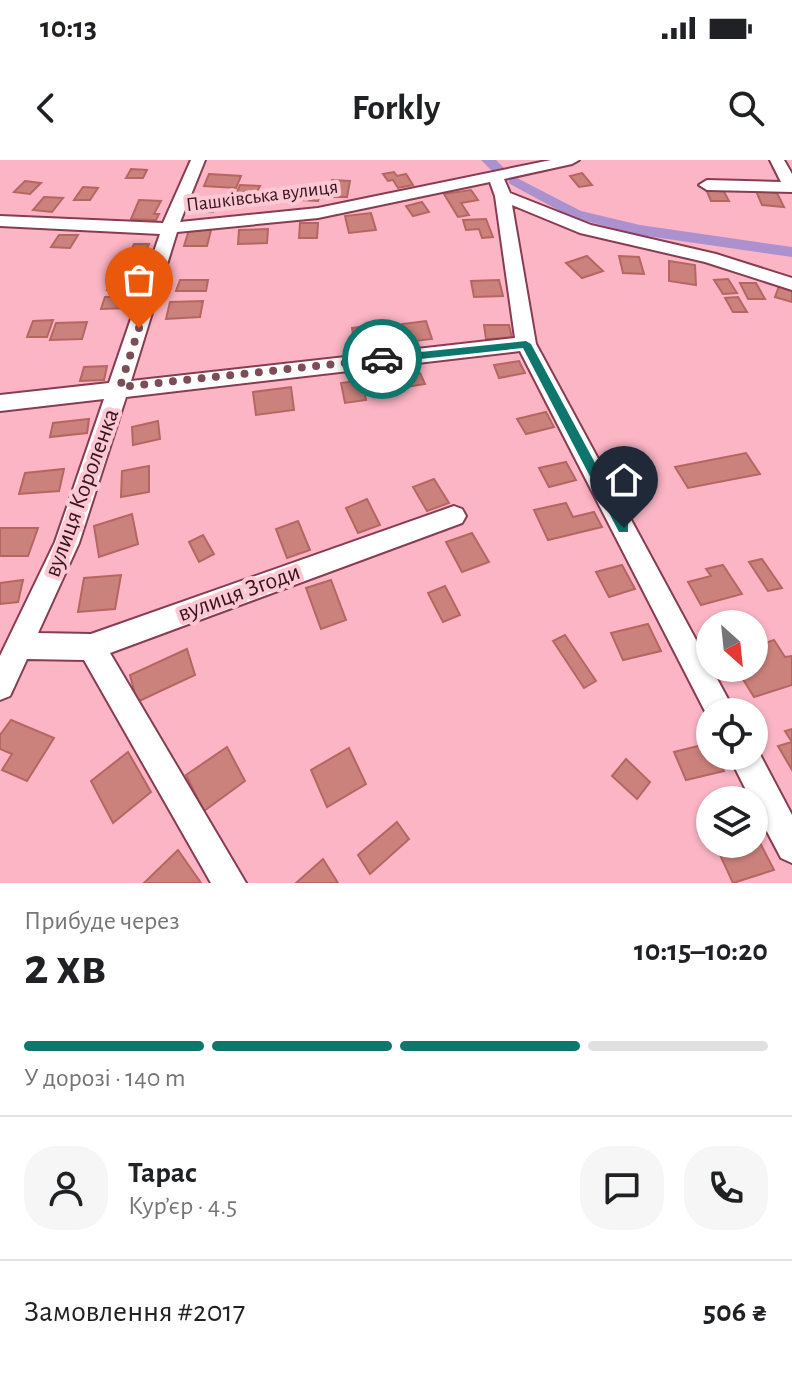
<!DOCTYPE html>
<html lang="uk">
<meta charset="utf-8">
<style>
body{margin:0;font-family:"Alegreya Sans",sans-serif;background:#f6f6f6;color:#202124;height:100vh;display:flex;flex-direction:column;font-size:30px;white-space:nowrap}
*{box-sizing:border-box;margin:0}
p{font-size:26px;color:#757577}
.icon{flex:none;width:44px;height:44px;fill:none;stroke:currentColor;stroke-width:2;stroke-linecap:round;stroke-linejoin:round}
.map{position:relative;height:723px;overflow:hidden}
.sheet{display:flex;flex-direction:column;background:#fff;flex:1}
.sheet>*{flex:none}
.needle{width:52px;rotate:153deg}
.buttons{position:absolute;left:696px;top:450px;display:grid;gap:16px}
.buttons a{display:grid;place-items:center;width:72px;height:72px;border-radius:50%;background:#fff;box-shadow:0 2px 6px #0004;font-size:40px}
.pin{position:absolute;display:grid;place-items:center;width:68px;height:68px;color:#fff;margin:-82px -34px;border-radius:50% 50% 50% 0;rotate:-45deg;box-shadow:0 0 8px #0007}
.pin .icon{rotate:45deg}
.courier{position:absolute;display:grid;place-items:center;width:80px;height:80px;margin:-40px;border:6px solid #0f766e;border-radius:50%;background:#fff;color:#222;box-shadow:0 2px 10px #0007}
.summary em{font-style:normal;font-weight:600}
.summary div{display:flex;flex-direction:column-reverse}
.summary{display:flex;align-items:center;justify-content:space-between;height:136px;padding:0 24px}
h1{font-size:52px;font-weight:600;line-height:60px}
.bar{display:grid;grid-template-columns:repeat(4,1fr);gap:12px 8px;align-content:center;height:96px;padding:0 24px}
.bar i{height:10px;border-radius:6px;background:#e0e0e0}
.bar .on{background:#0f766e}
.bar p{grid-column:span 4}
.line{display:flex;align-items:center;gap:20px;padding:0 24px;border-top:2px solid #e0e0e0}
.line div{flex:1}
.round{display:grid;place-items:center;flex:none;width:84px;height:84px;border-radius:32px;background:#f6f6f6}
.status{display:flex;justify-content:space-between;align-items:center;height:56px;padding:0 40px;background:#fff;direction:ltr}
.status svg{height:22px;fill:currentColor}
header{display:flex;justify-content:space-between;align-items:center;height:104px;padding:0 24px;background:#fff;font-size:36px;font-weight:600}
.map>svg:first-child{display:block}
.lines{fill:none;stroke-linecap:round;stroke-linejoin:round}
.canal{fill:#ac91cf;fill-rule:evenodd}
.building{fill:#cc827c;stroke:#b66661;stroke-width:2}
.minor-casing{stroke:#873c51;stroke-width:4}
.minor{fill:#fff;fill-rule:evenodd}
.route{fill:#0f766e}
.done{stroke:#7a4d57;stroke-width:8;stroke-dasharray:0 14.4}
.labels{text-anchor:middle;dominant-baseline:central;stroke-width:8;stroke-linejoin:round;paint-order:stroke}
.far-street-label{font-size:20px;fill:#35151d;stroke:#fdc7d3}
.street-label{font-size:24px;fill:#35151d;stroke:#fdc7d3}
</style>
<div class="status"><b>10:13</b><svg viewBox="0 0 49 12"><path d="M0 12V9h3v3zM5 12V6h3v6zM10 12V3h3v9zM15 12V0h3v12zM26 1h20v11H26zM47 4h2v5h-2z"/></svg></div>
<header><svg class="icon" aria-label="back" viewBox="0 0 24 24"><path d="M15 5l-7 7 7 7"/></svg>Forkly<svg class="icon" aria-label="search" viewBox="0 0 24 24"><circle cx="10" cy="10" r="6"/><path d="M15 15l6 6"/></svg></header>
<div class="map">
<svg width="792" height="723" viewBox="0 0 792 723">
<rect width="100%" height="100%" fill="#fbb5c4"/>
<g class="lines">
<g class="canal">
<polygon points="481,0 496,0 505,9 493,12"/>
<polygon points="515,17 581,51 640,65 792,87 792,97 640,75 571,57 510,24 508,21"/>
</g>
</g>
<g class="building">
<polygon points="131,9 147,10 143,18 126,18"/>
<polygon points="394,12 397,16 406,14 413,25 398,28 393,20 388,21 383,14"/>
<polygon points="582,13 592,25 579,27 570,16"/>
<polygon points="209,14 241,16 236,28 204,26"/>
<polygon points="332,20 350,21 347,37 329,37"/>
<polygon points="25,21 41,23 30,34 14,32"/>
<polygon points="240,25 260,26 256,34 237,32"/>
<polygon points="305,25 322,25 318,41 300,40"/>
<polygon points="83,27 98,28 90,40 74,40"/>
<polygon points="706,29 723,30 729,41 711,41"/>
<polygon points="471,30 478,40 461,43 469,55 458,57 444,34"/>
<polygon points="756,31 777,33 784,47 762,45"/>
<polygon points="44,37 63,38 52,52 33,50"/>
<polygon points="139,40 161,41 154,54 159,54 156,60 131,59"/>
<polygon points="199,42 216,42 213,52 196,52"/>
<polygon points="422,42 429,52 413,56 406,46"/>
<polygon points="371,53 376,70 349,73 345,56"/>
<polygon points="486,59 493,77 482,78 479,69 466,70 463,60"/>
<polygon points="300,63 318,63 317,78 299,78"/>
<polygon points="268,69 267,83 238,84 239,70"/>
<polygon points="189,70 211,70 207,86 184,86"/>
<polygon points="59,75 78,75 70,88 51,87"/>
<polygon points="134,84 149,84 142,100 127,100"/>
<polygon points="587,96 603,111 582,118 566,103"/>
<polygon points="619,96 639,97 644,114 623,113"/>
<polygon points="669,101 695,105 696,125 669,121"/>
<polygon points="144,119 141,129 107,130 111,120"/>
<polygon points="728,119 737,133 723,134 714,120"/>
<polygon points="180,120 208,120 206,131 176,131"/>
<polygon points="499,120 503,136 474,137 471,121"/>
<polygon points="740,123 756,123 765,139 748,139"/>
<polygon points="779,126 792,130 792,142 775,137"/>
<polygon points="132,136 128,148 101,149 105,137"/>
<polygon points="738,137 747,152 733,152 725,138"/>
<polygon points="203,141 200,157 166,159 170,142"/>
<polygon points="53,160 47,177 27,177 33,161"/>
<polygon points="426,161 432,179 407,182 402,164"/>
<polygon points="87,162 82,179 50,180 56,163"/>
<polygon points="484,165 509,165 512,178 486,179"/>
<polygon points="370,166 373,187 355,189 352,168"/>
<polygon points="519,201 525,213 499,218 494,205"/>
<polygon points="107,206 104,220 80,221 84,207"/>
<polygon points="420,213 425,224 400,228 396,217"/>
<polygon points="362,220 366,240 345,243 341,223"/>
<polygon points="291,227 294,250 256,255 253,232"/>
<polygon points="546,252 554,267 526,274 517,259"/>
<polygon points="89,259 87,273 50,277 53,263"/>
<polygon points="158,261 160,279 133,285 132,267"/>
<polygon points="746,293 760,314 688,328 675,307"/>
<polygon points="566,302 576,320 549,327 539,308"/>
<polygon points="149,306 149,332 121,337 122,311"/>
<polygon points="64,309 59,331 19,334 25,313"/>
<polygon points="434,319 449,343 427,351 413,327"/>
<polygon points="367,339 380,365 358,373 346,348"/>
<polygon points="566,343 573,357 594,352 602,367 548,380 534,350"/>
<polygon points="132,354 138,384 99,397 94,366"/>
<polygon points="298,361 310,390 287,398 276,369"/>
<polygon points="0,368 38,368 28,396 0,396"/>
<polygon points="472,373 489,402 462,412 446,382"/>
<polygon points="203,375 214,394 199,402 189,382"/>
<polygon points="762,399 782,428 768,431 749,402"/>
<polygon points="622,405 635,429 609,437 596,412"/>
<polygon points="723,405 742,434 701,445 688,422 711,416 706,409"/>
<polygon points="121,415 115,449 78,452 84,418"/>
<polygon points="23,420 18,442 0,444 0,423"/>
<polygon points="331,420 346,460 321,469 306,428"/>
<polygon points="445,426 460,455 443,462 428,433"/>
<polygon points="648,464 661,491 623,500 611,473"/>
<polygon points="565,475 596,521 584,528 553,481"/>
<polygon points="774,480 785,497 792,496 792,525 754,537 736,508 754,508 754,487"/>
<polygon points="187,489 195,515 137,542 130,515"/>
<polygon points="11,560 54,578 27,621 2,610 12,594 0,589 0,575"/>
<polygon points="792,569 792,610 778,586 792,582 785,571"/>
<polygon points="710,583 710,596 717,596 724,611 686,620 674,592"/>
<polygon points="227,587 245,621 204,651 186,615"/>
<polygon points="349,588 366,624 327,647 311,610"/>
<polygon points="128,592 151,632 113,663 91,621"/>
<polygon points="626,599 650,622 637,639 612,616"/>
<polygon points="397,662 409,679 370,714 358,695"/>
<polygon points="754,671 774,710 733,723 715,684 754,684"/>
<polygon points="178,690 201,723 144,723"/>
<polygon points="323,699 338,723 296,723"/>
</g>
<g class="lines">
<g class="minor-casing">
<g id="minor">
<path d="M191,0H205L180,62L318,48L551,0H579L572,4L504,19L510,33L591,65L716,94L792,118V130L705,102L580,73L512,45L536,184L735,552H710V561L520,191L126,237L79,383L38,473L91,474L454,346L462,349L466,356L462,363L110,493L246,723H211L84,500L27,499L10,536L0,540V496L55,382L104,239L0,251V235L109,223L160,74L0,66V56L163,63ZM490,22L495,36L515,178L131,221L177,72L318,58Z"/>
<polygon points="770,0 784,0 792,14 792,32 707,30 699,25 707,20 781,22"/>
<polygon points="755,585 792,655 792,703 781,698 754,647 754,640 751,640 729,596 754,596"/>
</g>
</g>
<use href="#minor" class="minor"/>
</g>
<polygon class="route" points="526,181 531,184 628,364 628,372 619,372 523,188 382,203 377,199 382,196"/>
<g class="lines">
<polyline class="done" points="139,168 120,227 382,199"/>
</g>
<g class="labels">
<g class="far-street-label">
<text transform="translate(262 36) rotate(-7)">Пашківська вулиця</text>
</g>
<g class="street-label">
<text transform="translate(82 333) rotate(-70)">вулиця Короленка</text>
<text transform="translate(239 433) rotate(-20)">вулиця Згоди</text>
</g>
</g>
</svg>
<div class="buttons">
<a><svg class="needle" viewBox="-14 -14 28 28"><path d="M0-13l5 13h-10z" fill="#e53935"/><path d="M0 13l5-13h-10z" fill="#757577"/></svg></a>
<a><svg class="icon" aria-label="locate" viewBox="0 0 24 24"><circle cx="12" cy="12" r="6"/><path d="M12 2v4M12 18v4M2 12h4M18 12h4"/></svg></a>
<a><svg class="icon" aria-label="layers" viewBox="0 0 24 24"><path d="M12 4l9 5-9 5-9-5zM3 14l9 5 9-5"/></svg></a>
</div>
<div class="pin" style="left:139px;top:168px;background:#ea580c"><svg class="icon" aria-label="bag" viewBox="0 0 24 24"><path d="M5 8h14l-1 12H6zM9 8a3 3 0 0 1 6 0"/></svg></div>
<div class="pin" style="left:624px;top:368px;background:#1f2937"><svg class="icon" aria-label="home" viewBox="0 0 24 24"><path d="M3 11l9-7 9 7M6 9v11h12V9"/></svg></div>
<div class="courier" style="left:382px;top:199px"><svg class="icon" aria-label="car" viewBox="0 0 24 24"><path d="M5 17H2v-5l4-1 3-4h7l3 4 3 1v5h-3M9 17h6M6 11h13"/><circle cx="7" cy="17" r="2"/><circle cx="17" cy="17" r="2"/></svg></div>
</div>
<section class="sheet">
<div class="summary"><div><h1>2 хв</h1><p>Прибуде через</p></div><em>10:15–10:20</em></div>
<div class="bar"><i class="on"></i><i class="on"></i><i class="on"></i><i></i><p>У дорозі · 140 m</p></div>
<div class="line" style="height:144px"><a class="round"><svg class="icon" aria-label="person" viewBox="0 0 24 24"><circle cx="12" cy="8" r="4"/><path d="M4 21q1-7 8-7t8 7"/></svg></a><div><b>Тарас</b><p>Кур’єр · 4.5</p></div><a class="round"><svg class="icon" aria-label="chat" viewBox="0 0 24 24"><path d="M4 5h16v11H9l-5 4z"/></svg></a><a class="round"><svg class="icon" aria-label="phone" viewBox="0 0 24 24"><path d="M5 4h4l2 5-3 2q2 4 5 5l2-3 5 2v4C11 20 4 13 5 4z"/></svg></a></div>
<div class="line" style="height:104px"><div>Замовлення #2017</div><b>506 ₴</b></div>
</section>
